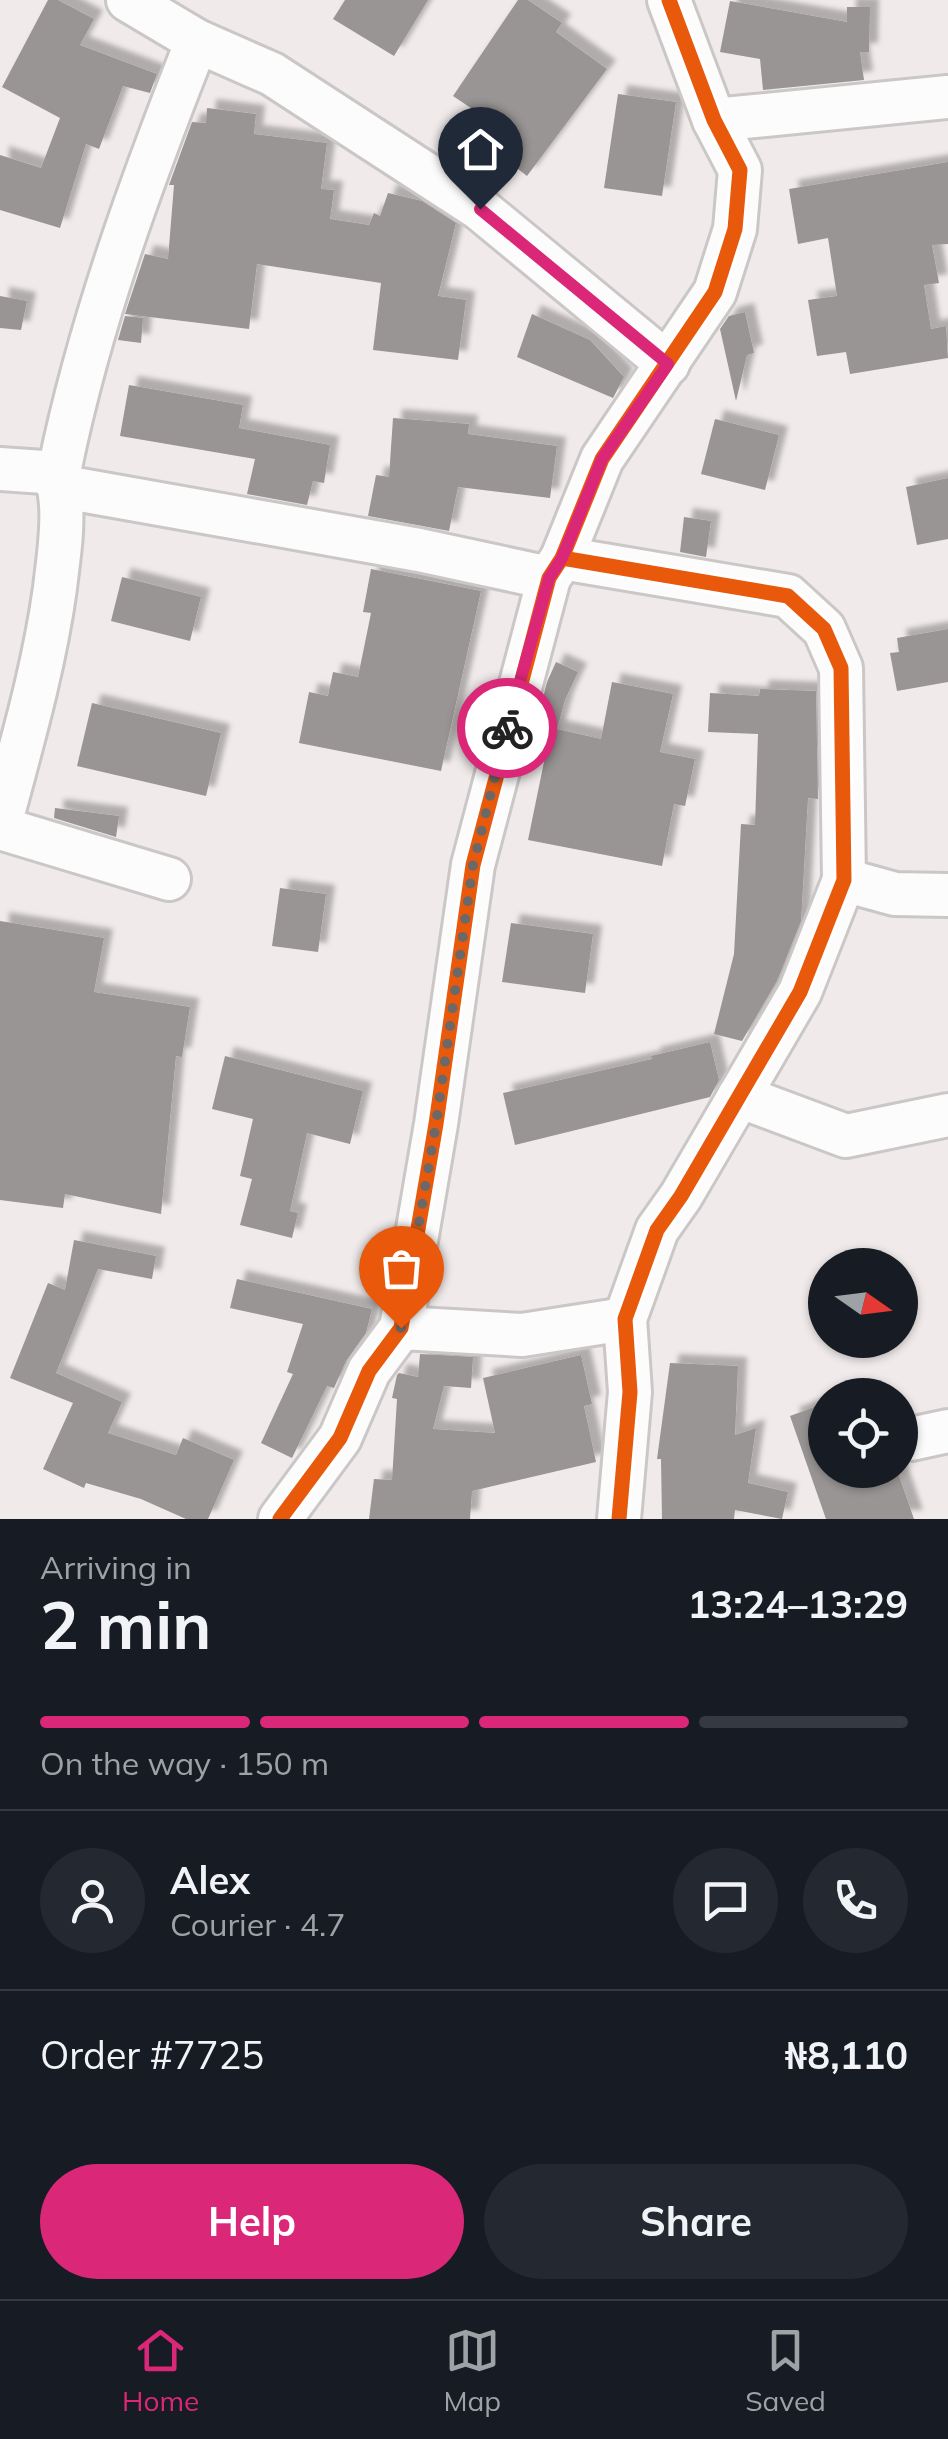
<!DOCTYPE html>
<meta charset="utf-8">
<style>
body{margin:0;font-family:Mulish,sans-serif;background:#242831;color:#f1f3f6;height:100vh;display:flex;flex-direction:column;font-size:38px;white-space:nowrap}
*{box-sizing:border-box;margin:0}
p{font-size:32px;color:#9ea1a6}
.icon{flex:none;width:55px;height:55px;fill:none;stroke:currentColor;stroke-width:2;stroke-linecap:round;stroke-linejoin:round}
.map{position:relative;height:1519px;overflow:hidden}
.sheet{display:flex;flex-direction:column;background:#171b24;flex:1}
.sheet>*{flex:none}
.needle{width:65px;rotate:104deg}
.tools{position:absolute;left:808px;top:1248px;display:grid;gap:20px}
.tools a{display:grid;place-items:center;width:110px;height:110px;border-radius:50%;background:#171b24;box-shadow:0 2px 8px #0004;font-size:50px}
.pin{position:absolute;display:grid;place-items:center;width:85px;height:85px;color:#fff;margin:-102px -42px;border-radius:50% 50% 50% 0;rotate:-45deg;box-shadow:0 0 10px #0007}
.pin .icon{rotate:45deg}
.courier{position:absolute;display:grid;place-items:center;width:100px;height:100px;margin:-50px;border:8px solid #db2777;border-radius:50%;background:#fff;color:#222;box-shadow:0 2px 12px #0007}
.head em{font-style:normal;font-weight:700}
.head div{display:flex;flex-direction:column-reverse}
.head{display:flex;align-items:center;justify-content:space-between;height:170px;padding:0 40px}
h1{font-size:65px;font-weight:700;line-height:75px}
.bar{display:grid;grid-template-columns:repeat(4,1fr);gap:15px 10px;align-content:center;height:120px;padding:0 40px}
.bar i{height:12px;border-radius:8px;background:#363941}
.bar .on{background:#db2777}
.bar p{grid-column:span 4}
.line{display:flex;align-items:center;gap:25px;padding:0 40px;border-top:2px solid #363941}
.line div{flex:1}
.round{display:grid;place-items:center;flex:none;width:105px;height:105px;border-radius:52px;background:#242831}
.cta{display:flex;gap:20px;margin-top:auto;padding:20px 40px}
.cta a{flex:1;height:115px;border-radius:60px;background:#db2777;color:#fff;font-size:40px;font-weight:700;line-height:115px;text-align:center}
.cta a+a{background:#242831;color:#f1f3f6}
.dock{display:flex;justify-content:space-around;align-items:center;height:140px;border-top:2px solid #363941;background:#171b24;font-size:28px;color:#9ea1a6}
.dock a{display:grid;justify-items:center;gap:5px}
.dock .on{color:#db2777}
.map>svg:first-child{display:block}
.building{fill:#999594;filter:url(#shadow)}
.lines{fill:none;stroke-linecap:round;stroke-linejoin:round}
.minor-casing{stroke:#cbc7c6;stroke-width:48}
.minor{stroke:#fdfcfc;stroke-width:42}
.cycleway-casing{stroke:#fff;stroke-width:21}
.cycleway{stroke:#e8590c;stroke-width:15}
.done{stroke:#6c6867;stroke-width:10;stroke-dasharray:0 18}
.route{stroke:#db2777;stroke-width:12}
</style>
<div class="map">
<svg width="948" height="1519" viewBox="0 0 948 1519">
<defs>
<filter id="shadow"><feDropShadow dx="9" dy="-9" stdDeviation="2.5" flood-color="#0004"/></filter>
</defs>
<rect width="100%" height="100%" fill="#f0ebea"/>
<g class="building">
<polygon points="48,0 58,0 94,19 80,45 157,74 150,93 123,86 99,149 86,144 60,228 0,210 0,155 41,168 60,118 2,87"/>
<polygon points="345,0 428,0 394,56 333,19"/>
<polygon points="518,0 528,0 562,23 556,32 607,69 527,176 491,148 505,131 453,96"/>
<polygon points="730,1 847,22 847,7 870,7 869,52 860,52 864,80 763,90 760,59 720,52"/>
<polygon points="618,94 676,102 662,196 604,188"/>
<polygon points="207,108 256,114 254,134 327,143 321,189 334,190 330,219 369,225 374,213 380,216 388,193 422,201 456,223 438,296 466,300 458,360 373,350 381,283 257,264 249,329 125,314 145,254 168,259 174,185 169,185 192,122 206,123"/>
<polygon points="948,162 948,244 932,245 939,283 924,285 931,329 946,326 948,358 850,374 846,352 817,356 808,300 837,296 828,238 798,244 789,189"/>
<polygon points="0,296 27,301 21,330 0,328"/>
<polygon points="745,312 754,353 747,355 736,401 720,329 729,316"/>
<polygon points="532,314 590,340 624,377 613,398 517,357"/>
<polygon points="125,316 143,318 141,343 118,340"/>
<polygon points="129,385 243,405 239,428 330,445 324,483 313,481 307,505 247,494 255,459 120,436"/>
<polygon points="393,418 469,424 468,434 557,446 550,498 458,487 449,531 368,516 376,475 389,477"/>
<polygon points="715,419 779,435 765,490 701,474"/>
<polygon points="948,478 948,539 917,545 906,487"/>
<polygon points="684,517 711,521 706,557 680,552"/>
<polygon points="371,569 481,591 441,771 299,743 309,692 328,696 333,672 358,677 371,613 363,612"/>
<polygon points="122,577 201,597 190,641 111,621"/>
<polygon points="948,629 948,682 897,691 890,653 899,652 897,638"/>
<polygon points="556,662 578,672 565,700 557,729 601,739 612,682 673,694 660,752 695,759 685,806 674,804 662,866 528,840 545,757 529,752 547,682"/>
<polygon points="760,689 816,691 818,799 808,798 801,921 777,981 742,1041 714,1034 734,954 741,824 755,825 758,734 708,732 710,693 759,696"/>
<polygon points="92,703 221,733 206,796 77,766"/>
<polygon points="55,808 119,816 116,837 54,818"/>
<polygon points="280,888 326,894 318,952 272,946"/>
<polygon points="0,921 104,938 94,992 190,1007 182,1057 176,1056 161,1214 65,1194 63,1208 0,1200"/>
<polygon points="511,923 593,934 585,993 502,982"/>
<polygon points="710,1042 719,1080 710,1097 515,1145 503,1093 652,1059 651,1056"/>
<polygon points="225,1056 363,1091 350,1144 307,1133 290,1211 298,1213 292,1238 240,1225 252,1179 240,1176 253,1119 212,1109"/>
<polygon points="74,1240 156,1256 152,1279 98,1269 56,1373 122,1402 108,1433 176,1455 183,1438 234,1460 208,1519 186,1519 141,1499 86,1483 84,1488 43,1469 73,1403 10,1378 48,1283 65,1290"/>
<polygon points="237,1279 372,1309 366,1333 346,1361 334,1388 327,1386 292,1458 261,1443 293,1374 287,1372 303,1324 230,1308"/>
<polygon points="420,1354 473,1357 471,1388 444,1386 433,1429 495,1433 483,1378 581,1355 592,1404 584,1406 596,1462 472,1491 470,1519 369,1519 374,1479 392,1480 397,1399 392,1398 397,1375 399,1373 418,1377"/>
<polygon points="670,1363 738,1366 735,1435 756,1428 748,1483 788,1492 782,1519 735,1510 734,1519 662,1519 661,1459 657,1459"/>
<polygon points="825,1403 825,1470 897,1470 914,1519 826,1519 790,1416"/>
</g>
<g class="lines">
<g class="minor-casing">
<g id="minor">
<polyline points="128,0 197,41 272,74 480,209 668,364"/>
<polyline points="714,120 948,97"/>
<polyline points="0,469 58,473"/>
<polyline points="58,486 419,550 549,578"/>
<polyline points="562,558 788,596 824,629 841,668 844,880 800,992 681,1196 657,1230 625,1319 630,1392 619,1519"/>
<path d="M0,825C21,746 44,668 55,588C58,561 63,532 61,505C60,491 57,481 60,467C90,321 142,180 197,41"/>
<polyline points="0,828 169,879"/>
<polyline points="844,880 895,894 948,895"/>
<polyline points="739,1096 846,1136 948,1115"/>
<polyline points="401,1328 522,1335 625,1319"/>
<polyline points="911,1439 948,1431"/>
<polyline points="280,1519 340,1438 369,1371 401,1328 436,1124 473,865 549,578 562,558 602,459 715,292 735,229 740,170 714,120 669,0"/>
</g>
</g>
<use href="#minor" class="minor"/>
<g class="cycleway-casing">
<g id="cycleway">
<polyline points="562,558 788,596 824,629 841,668 844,880 800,992 681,1196 657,1230 625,1319 630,1392 619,1519"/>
<polyline points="280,1519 340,1438 369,1371 401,1328 436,1124 473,865 549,578 562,558 602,459 715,292 735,229 740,170 714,120 669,0"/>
</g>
</g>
<use href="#cycleway" class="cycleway"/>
</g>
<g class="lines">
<polyline class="done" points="401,1328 436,1124 473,865 507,728"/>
<polyline class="route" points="480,209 668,364 602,459 562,558 549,578 507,728"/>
</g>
</svg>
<div class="tools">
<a><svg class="needle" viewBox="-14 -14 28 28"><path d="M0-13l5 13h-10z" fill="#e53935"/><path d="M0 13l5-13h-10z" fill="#9ea1a6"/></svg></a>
<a><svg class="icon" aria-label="locate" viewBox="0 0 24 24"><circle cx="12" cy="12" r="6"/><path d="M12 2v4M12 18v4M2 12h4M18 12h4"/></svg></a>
</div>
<div class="pin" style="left:401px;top:1328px;background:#ea580c"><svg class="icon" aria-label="bag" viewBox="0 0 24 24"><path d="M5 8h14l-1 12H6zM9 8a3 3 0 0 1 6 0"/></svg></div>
<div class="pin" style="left:480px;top:209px;background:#1f2937"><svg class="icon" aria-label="home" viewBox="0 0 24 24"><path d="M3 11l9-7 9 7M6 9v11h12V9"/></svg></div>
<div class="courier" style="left:507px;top:728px"><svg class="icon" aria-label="bike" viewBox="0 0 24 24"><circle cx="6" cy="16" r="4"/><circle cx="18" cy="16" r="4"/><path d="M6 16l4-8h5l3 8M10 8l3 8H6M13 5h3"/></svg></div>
</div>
<section class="sheet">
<div class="head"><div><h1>2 min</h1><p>Arriving in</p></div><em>13:24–13:29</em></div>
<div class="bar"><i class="on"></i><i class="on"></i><i class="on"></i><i></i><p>On the way · 150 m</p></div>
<div class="line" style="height:180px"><a class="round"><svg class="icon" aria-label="person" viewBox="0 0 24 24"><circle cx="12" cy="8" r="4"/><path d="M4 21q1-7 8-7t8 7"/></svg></a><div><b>Alex</b><p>Courier · 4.7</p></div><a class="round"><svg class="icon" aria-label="chat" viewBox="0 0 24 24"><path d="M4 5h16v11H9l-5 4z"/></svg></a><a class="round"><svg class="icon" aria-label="phone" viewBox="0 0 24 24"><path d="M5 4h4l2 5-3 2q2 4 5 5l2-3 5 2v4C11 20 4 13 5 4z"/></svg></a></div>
<div class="line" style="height:130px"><div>Order #7725</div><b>₦8,110</b></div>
<div class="cta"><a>Help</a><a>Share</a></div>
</section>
<nav class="dock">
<a class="on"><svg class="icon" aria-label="home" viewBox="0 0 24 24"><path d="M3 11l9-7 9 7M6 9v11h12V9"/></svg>Home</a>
<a><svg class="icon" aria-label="map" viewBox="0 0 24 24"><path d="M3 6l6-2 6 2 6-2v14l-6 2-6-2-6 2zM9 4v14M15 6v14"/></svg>Map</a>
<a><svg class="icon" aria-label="saved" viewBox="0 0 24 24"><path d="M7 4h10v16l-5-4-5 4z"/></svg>Saved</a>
</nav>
